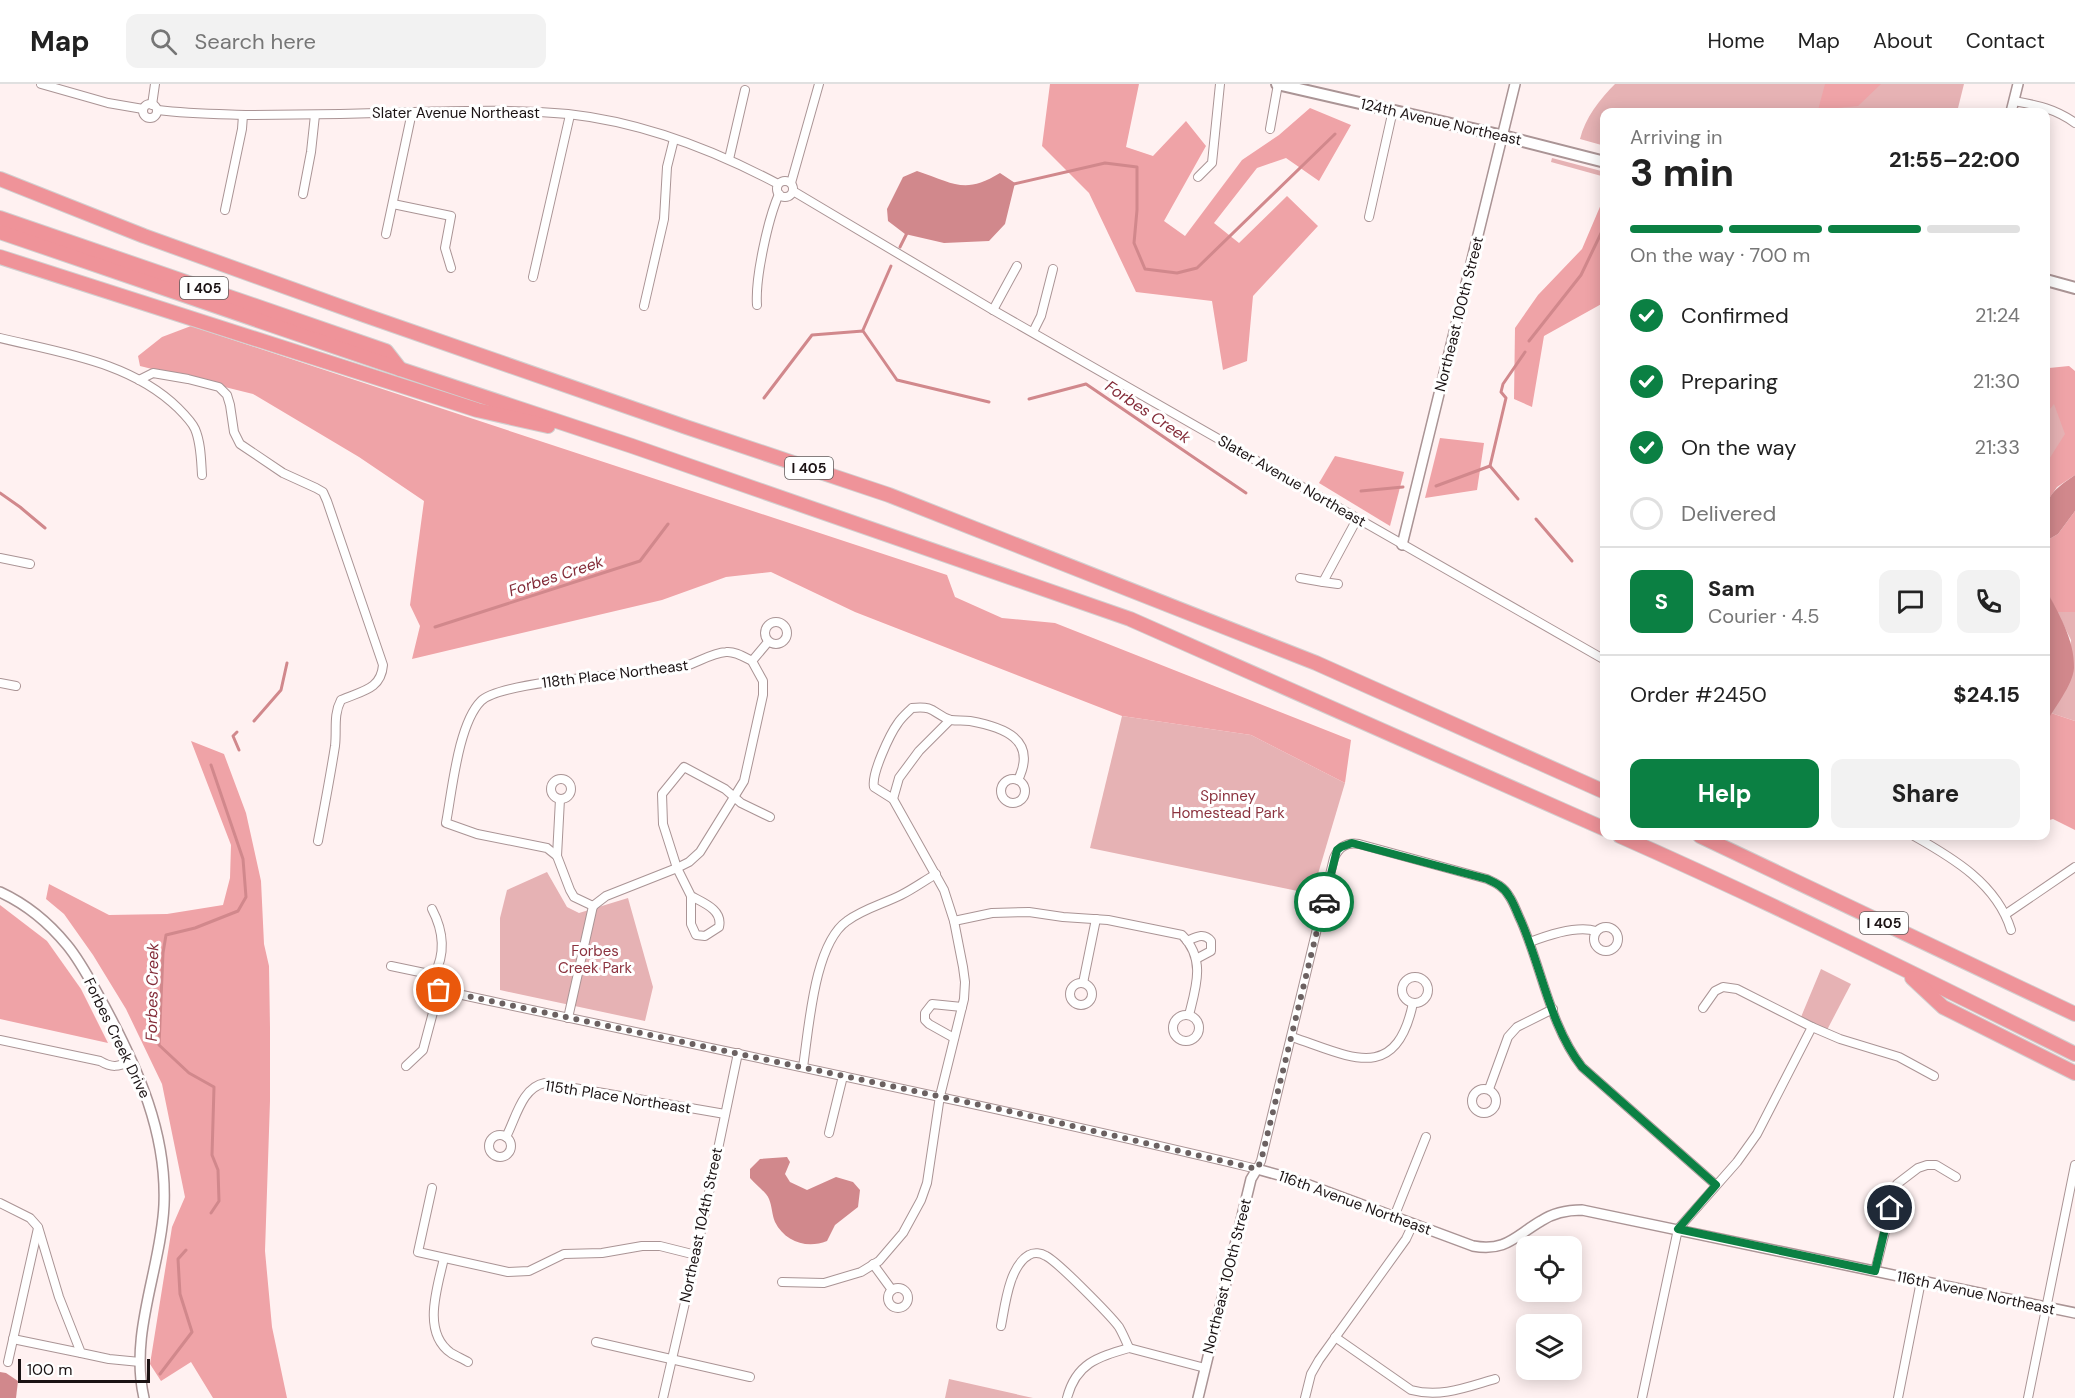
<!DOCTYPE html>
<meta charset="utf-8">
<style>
body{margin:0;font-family:"DM Sans",sans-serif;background:#f2f2f2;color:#222;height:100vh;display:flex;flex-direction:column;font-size:22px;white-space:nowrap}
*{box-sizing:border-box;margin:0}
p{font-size:20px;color:#767676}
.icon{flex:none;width:33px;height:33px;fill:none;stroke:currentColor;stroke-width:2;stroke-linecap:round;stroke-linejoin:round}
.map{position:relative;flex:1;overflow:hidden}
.panel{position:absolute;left:1600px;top:24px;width:450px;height:732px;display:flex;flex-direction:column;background:#fff;border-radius:12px;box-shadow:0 3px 15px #0003}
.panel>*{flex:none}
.fabs{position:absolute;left:1516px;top:1152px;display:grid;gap:12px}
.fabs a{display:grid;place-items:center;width:66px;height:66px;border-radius:12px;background:#fff;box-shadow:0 3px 15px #0003;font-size:30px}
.scale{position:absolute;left:18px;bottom:15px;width:132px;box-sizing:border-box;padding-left:6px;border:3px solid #1b1314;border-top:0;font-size:16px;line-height:21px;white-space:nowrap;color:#1b1314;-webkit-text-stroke:4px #fff;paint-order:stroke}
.pin{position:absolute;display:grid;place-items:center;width:51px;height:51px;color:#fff;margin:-26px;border:3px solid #fff;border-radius:50%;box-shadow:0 2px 6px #0007}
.courier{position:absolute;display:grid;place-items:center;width:60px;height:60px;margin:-30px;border:4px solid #0b8043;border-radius:50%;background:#fff;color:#222;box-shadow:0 2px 8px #0007}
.headline em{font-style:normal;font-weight:700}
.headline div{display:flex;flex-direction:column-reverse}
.headline{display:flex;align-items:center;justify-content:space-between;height:102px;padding:0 30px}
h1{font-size:39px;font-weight:700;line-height:45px}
.bar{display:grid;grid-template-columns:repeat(4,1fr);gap:9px 6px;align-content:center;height:72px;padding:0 30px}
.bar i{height:8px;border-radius:4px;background:#e0e0e0}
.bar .current{background:#0b8043}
.bar p{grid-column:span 4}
.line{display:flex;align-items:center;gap:15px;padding:0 30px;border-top:2px solid #e0e0e0}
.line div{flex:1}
.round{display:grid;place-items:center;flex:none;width:63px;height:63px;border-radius:12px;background:#f2f2f2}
ol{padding:0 30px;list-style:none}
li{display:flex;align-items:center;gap:18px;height:66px}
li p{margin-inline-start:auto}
li .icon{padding:6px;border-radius:50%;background:#0b8043;color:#fff;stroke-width:4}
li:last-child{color:#767676}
li i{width:33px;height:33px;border:3px solid #e0e0e0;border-radius:50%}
.primary-button{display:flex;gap:12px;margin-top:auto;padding:12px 30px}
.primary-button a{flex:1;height:69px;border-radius:12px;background:#0b8043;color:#fff;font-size:24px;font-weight:700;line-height:69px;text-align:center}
.primary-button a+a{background:#f2f2f2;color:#222}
header{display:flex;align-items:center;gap:36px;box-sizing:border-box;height:84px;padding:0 30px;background:#fff;border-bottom:2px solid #e0e0e0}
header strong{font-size:28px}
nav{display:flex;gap:33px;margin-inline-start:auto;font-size:21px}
.search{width:420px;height:54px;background:#f2f2f2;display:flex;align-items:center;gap:15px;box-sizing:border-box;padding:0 21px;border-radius:12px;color:#767676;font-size:22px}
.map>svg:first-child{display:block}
.green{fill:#e6b2b4}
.forest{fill:#efa3a7}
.water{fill:#d1888c}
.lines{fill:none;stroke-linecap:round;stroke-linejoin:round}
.stream{stroke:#d1888c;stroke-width:3}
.minor-casing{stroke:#aa9495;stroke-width:10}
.tertiary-casing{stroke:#aa9495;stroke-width:12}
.secondary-casing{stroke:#aa9495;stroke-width:14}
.motorway-casing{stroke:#d1d0d0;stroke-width:16}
.minor{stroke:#fff;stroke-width:8}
.tertiary{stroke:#fff;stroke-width:9}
.secondary{stroke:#fff;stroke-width:10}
.motorway{stroke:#ef9399;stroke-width:14}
.done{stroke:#6b6161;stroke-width:6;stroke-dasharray:0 10.8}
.route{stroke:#0b8043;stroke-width:8}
.labels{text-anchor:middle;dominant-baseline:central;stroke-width:6;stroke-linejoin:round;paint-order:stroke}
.shield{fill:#fff;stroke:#5f5a5a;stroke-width:1.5}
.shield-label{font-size:14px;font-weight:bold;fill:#1b1314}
.street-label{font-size:15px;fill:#1b1314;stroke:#fff}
.park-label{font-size:15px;fill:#8c333f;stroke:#fff}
.water-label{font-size:16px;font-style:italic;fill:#842c39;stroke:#fff}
</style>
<header>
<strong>Map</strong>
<div class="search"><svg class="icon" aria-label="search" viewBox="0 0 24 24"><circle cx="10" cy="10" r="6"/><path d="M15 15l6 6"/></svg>Search here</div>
<nav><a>Home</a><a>Map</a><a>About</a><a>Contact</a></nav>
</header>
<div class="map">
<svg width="2075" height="1314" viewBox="0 0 2075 1314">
<rect width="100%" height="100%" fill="#fff1f1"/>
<g class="green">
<path d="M1615,0H1964L1957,28H1605V62L1580,55C1585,34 1600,15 1615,0Z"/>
<polygon points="1552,74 1605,88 1605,93 1551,78"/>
<polygon points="2046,300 2075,355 2046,401"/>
<polygon points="2057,528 2075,528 2075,637 2051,629 2065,607 2071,556"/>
<polygon points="1122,632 1251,651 1345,699 1312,810 1090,764"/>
<polygon points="547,788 567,823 579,829 628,814 653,903 645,937 500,906 500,834 507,806"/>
<polygon points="1821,885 1851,900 1827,946 1801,933"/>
<polygon points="949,1295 1033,1314 945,1314"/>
</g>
<g class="forest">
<polygon points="1050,0 1139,0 1126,63 1153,72 1186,37 1206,62 1164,137 1185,152 1242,76 1279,51 1310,24 1351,41 1319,97 1286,74 1257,84 1214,139 1239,159 1287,112 1318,142 1253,212 1247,277 1223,286 1212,217 1136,208 1089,109 1042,62"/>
<polygon points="1825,0 1881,0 1858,22 1818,26 1818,28 1804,28 1818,26"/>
<polygon points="1605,111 1605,218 1544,252 1532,323 1514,315 1515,244 1538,211 1582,165"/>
<polygon points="191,242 947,491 955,513 1002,534 1055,539 1351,656 1345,699 1251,651 1122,632 855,528 771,488 726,493 662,516 412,575 420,542 410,521 424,417 359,373 253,310 140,282 138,272 162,253"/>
<polygon points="2046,279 2049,284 2069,282 2075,287 2075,391 2057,403 2046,419 2046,380 2065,350 2054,320 2046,330"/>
<polygon points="1440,354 1484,359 1477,406 1425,414"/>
<polygon points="1335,372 1404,388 1390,442 1319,399"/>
<polygon points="2075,427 2075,528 2057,528 2046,505 2046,457 2058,450"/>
<polygon points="2051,629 2075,637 2075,746 2053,735 2046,737 2046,639"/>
<polygon points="191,657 224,670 246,729 261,797 264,860 269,882 270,943 270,1017 265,1167 272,1243 287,1314 213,1314 191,1278 161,1297 150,1280 172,1143 185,1113 162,1000 126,925 93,871 64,830 46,815 49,800 109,831 167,830 223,821 230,794 231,761"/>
<polygon points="0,821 47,857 81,905 108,959 0,935"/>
</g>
<g class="water">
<path d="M917,87C954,99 964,111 1000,89L1015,99L1005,140L989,157L944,159L905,150L888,137L887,125L903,93Z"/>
<path d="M2075,391V427L2058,450L2046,457C2046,418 2041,414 2075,391Z"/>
<path d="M2046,505C2058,529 2075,556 2074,584C2073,601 2054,624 2046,639Z"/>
<path d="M787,1073L790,1078L785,1090L790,1098L807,1106L836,1093L853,1098L860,1106L858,1123L835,1141L827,1157C807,1165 785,1158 775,1138C772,1131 772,1122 769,1115C766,1108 756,1101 750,1094V1085L760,1075Z"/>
<polygon points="0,1288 6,1289 18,1297 16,1314 0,1314"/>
</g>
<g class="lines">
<g class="stream">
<polyline points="1014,100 1105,79 1137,83 1137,126 1134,159 1145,185 1177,189 1197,184 1335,50"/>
<polyline points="900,163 907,149"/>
<polyline points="863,246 891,182"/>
<polyline points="1529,257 1581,191 1605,141"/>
<polyline points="764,314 812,251 863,247 897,296 989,318"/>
<polyline points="1029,315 1086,300 1246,409"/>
<polyline points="1490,382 1506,314 1501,308 1503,300 1525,268"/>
<polyline points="1436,402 1490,382 1518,415"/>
<polyline points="1361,407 1403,403"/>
<polyline points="0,409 20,423 45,444"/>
<polyline points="1536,435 1572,477"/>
<polyline points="1604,488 1605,489"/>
<polyline points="435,543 640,477 668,440"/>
<polyline points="254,637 281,606 287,579"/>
<polyline points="237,648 233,652 239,666"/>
<polyline points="211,681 243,775 246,813 238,827 195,844 166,851 163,869 159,961 189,989 214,1003 212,1071 218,1086 219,1117 211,1129"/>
<polyline points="160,1290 192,1248 180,1210 178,1175 186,1166"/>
</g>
<g class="minor-casing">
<g id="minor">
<polyline points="41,0 108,19 143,25"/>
<path d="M2014,17C2037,21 2056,25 2075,39"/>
<circle cx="150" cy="27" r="7"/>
<polyline points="152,21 155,0"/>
<path d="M158,26C189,30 219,30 249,31C304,31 358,30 413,28C465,27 516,25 568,30C641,38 714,66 778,100"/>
<polyline points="1270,45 1278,0"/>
<polyline points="729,75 745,6"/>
<polyline points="1198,93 1212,79 1220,0"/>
<circle cx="785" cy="105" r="8"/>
<polyline points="791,99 819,0"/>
<polyline points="793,107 993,226 1605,576"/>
<polyline points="303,110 311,68 315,31"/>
<polyline points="393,120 451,132 445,164 451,184"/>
<polyline points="225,126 242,45 243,31"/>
<polyline points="1369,133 1393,26"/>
<polyline points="386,150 412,28"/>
<polyline points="533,193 570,31"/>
<path d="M757,221C755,194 768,135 779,110"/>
<polyline points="644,222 664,135 667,83 674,55"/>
<polyline points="993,226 1017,182"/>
<polyline points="1033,248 1041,232 1053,185"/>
<path d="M0,254C62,269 131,278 178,324C184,330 192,338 195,345C201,359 201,376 202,391"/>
<path d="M139,296L153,289L188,295L219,303L227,311L230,321L234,348L240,360L283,389L316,404L323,408L327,417L383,581C381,606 361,607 341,616C333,631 337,646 335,662C330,694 324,725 318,757"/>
<polyline points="0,474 30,480"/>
<polyline points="1300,494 1323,498 1357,435"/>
<polyline points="1323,498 1338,500"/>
<circle cx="776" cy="549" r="11"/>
<polyline points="0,599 16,602"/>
<circle cx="1013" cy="707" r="12"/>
<circle cx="561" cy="705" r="10"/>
<polyline points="893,715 899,694 919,667 950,636"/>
<path d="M1914,752C1953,774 1997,800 2011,846"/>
<polyline points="557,772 560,715"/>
<path d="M691,812C704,819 723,826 719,843L705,852L696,851L691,840V812L677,784L663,740L662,710L684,683L725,705L741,719L770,733"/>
<path d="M593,822L574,813L570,806L557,772L547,764L477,750L446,739C452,708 458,640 481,617C500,597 639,589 674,585C692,583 709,569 726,568C735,567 744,573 752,577"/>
<polyline points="593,822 606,812 677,784 689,778 700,768 744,697 763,611 763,597 752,577 768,558"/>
<path d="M432,825C443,846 446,869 434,891"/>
<polyline points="2006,830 2075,783"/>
<path d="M954,837L992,829L1029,828L1063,833L1108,836L1182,851C1206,875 1196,903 1189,931"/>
<circle cx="1606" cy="855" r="12"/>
<path d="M1187,857C1196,853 1204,848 1211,857V867L1196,875"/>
<path d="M1530,858C1548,851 1577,841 1596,847"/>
<path d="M391,882L434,891L439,899V906C712,965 985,1020 1257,1085L1261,1077L1334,774C1339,763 1346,758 1359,760L1487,795C1496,799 1504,803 1509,812C1514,819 1517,829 1521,837C1542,885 1550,942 1582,983L1716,1101"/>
<circle cx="1415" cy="906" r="13"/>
<circle cx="1081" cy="910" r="11"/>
<polyline points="1083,899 1096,835"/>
<polyline points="1703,924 1715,907 1723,903 1737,905 1812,943 1840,955 1899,973 1934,992"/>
<circle cx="1186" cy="944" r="13"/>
<polyline points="568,934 593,822"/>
<path d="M1292,953C1349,972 1396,1001 1413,919"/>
<polyline points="954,954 929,940 925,936 925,929 932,920 962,923"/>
<path d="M0,956L100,977C112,984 118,983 131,977"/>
<polyline points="406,982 423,966 439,906"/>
<path d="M803,983C809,944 814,860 847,837C863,825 883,820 901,811C913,805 924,797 936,790"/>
<circle cx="1484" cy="1017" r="12"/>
<polyline points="1489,1005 1508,953 1517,943 1553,925"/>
<polyline points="829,1049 843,992"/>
<circle cx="500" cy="1062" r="11"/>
<path d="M506,1053C516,1034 522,1003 545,999L725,1030"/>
<polyline points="432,1104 418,1168 508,1188 529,1187 564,1170 602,1169 642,1162 660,1162 696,1171"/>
<polyline points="0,1119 30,1134 38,1143 59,1213 81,1269 109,1275 140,1278"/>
<polyline points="1394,1133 1426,1053"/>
<path d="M444,1174C438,1202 421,1248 451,1269C456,1272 463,1275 468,1278"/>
<polyline points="873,1180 892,1206"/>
<polyline points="1875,1187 1897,1100 1918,1084 1927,1081 1936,1081 1956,1093"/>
<path d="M782,1198L824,1199L861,1188L879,1177L903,1149L921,1116L927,1099L940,1012L964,915L965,898L963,883L954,837L944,806L893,715L874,703C871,690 890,650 898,639C902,633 907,629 912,624C937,621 933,631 951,636C957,637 964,636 970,637C1003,643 1038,655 1018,696"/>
<circle cx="898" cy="1214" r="10"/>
<path d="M1001,1242C1005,1222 1009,1182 1029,1171C1034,1168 1041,1169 1046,1172C1058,1178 1110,1231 1119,1243C1123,1250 1126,1257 1129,1264"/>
<path d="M1335,1253L1411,1306C1441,1314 1467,1303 1495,1295"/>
<polyline points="13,1255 81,1269"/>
<polyline points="596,1258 750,1293"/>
<polyline points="1129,1264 1205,1284"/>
<polyline points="8,1278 38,1144"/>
<polyline points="663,1314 696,1171 738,969"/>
<path d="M1067,1314C1076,1279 1098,1273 1129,1264"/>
<polyline points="1305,1314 1311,1290 1319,1276 1406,1155 1413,1140"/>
<polyline points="1642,1314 1678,1145 1737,1078 1757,1050 1812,943"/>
<polyline points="1898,1314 1921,1197"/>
<polyline points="2028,1314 2075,1081"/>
</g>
</g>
<g class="tertiary-casing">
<g id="tertiary">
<polyline points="2011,28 2018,0"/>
<polyline points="1402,461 1515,0"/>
<path d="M0,808C26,820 49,839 67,861C82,879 93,902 105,923C138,985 167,1049 164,1121C161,1185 129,1249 144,1314"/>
<path d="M1198,1314L1251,1095L1257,1085L1293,1095L1473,1162C1506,1168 1515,1152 1541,1137C1553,1129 1567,1126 1582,1126L2075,1229"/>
</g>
</g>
<g class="secondary-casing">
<g id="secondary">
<polyline points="1277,0 1503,52 1605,78"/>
<polyline points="2046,196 2075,204"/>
</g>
</g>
<g class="motorway-casing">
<g id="motorway">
<polyline points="0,95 144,152 364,231 686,343 889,411 1316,579 1605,708"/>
<polyline points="0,134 386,267 400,285"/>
<polyline points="0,148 400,285 632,362 1130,535 1605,745"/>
<polyline points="0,173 477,326 548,342"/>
<path d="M1620,752C1774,820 1925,895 2075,970"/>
<polyline points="1700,752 2075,930"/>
<polyline points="1912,894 1943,923 2075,989"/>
</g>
</g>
<use href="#minor" class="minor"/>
<use href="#tertiary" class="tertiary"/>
<use href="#secondary" class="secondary"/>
<use href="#motorway" class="motorway"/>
</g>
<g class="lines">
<polyline class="done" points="439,906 1008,1027 1257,1085 1261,1077 1324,818"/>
<path class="route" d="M1324,818L1337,766L1341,763L1352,759L1487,795C1496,799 1504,803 1509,812C1514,819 1517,829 1521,837C1542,885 1550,942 1582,983L1716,1101L1678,1145L1875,1187L1890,1124"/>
</g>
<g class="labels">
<g class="shield">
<rect x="180" y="193" width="48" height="22" rx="4.5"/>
<rect x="785" y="373" width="48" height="22" rx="4.5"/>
<rect x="1860" y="828" width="48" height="22" rx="4.5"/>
</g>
<g class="shield-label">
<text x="204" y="204">I 405</text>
<text x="809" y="384">I 405</text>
<text x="1884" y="839">I 405</text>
</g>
<g class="street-label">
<text x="456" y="29">Slater Avenue Northeast</text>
<text transform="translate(1441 38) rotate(13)">124th Avenue Northeast</text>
<text transform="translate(1459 230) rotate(-76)">Northeast 100th Street</text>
<text transform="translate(1292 397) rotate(30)">Slater Avenue Northeast</text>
<text transform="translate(615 590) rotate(-7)">118th Place Northeast</text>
<text transform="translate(117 954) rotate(64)">Forbes Creek Drive</text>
<text transform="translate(618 1013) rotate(9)">115th Place Northeast</text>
<text transform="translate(1355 1119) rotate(20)">116th Avenue Northeast</text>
<text transform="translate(701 1141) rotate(-78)">Northeast 104th Street</text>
<text transform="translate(1227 1192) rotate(-76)">Northeast 100th Street</text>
<text transform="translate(1976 1209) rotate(12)">116th Avenue Northeast</text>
</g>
<g class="park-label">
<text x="1228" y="712">Spinney<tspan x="1228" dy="17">Homestead Park</tspan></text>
<text x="595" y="867">Forbes<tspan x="595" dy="17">Creek Park</tspan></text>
</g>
<g class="water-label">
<text transform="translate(1148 328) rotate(34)">Forbes Creek</text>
<text transform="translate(556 492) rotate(-18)">Forbes Creek</text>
<text transform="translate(152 908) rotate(-89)">Forbes Creek</text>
</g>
</g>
</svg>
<div class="fabs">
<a><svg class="icon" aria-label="locate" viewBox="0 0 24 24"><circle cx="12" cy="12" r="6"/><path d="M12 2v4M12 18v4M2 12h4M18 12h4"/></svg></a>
<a><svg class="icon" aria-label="layers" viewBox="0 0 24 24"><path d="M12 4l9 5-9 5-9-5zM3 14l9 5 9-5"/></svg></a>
</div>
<div class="scale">100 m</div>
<div class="pin" style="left:439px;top:906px;background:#ea580c"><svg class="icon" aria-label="bag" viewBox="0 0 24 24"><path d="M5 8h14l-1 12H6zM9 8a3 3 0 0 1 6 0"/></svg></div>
<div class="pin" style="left:1890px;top:1124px;background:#1f2937"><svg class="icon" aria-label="home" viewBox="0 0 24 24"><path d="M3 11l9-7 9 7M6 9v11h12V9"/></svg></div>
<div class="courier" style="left:1324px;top:818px"><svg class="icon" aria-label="car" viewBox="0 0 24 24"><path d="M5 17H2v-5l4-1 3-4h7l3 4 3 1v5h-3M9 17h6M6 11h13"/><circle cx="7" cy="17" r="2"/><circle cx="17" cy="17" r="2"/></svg></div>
<section class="panel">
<div class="headline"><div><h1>3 min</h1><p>Arriving in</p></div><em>21:55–22:00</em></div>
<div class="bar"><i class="current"></i><i class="current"></i><i class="current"></i><i></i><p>On the way · 700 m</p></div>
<ol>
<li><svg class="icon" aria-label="check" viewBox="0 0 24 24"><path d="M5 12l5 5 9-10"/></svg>Confirmed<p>21:24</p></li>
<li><svg class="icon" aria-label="check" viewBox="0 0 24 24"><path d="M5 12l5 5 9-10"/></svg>Preparing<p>21:30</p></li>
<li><svg class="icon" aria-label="check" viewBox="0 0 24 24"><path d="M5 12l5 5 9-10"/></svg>On the way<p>21:33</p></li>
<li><i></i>Delivered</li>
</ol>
<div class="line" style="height:108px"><b class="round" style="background:#0b8043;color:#fff">S</b><div><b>Sam</b><p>Courier · 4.5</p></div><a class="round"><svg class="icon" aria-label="chat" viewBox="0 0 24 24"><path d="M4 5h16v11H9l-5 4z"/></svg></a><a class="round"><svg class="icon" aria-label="phone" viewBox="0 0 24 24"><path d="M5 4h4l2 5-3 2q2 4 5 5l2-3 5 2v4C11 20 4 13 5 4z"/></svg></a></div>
<div class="line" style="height:78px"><div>Order #2450</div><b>$24.15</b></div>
<div class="primary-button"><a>Help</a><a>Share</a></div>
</section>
</div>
